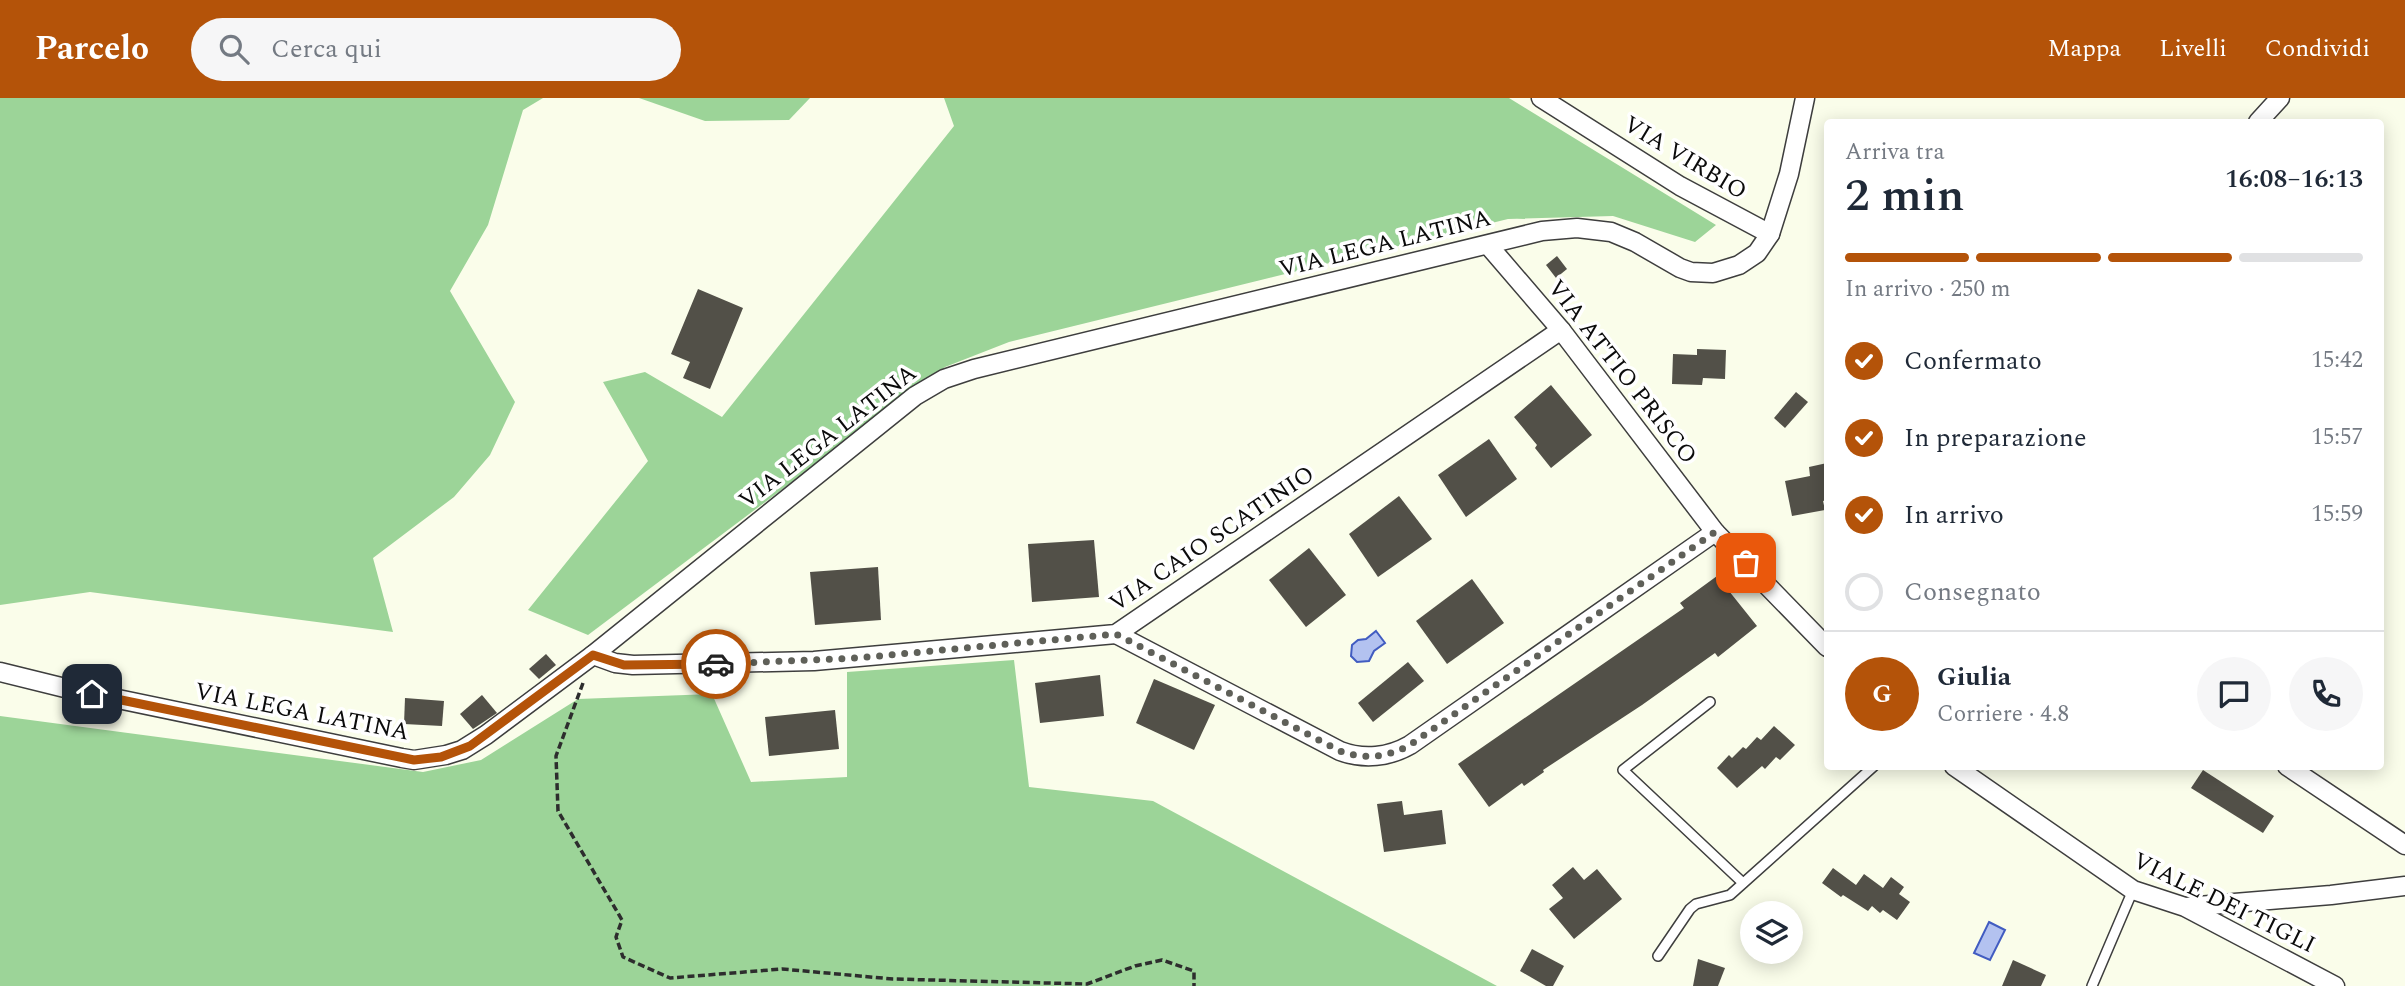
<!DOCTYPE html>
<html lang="it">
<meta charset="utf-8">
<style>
body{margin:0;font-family:Spectral,serif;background:#f6f6f7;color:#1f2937;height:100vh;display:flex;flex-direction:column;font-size:26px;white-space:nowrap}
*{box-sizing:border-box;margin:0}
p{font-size:23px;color:#747a83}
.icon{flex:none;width:38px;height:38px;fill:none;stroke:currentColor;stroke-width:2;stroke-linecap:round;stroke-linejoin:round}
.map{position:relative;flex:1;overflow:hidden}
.side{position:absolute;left:1824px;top:21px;width:560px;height:651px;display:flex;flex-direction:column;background:#fff;border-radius:7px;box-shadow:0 4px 18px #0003}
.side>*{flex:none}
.fabs{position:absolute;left:1740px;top:803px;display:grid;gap:14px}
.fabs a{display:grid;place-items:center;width:63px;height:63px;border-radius:50%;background:#fff;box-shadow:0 4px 18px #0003;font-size:35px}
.pin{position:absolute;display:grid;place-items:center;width:60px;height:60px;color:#fff;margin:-30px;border-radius:14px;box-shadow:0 4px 10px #0006}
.courier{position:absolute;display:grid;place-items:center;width:70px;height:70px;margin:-35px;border:5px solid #b45309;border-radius:50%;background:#fff;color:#222;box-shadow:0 2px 9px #0007}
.head em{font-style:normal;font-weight:600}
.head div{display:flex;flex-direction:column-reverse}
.head{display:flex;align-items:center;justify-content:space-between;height:119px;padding:0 21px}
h1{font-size:46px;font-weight:600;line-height:52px}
.bar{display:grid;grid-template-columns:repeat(4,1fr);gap:10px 7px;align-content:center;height:84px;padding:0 21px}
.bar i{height:9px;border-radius:5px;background:#e0e1e3}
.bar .current{background:#b45309}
.bar p{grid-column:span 4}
.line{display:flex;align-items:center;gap:18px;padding:0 21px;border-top:2px solid #e0e1e3}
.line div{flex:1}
.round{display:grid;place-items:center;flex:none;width:74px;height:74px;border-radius:37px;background:#f6f6f7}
ol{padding:0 21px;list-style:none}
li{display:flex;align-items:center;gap:21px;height:77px}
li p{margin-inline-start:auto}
li .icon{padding:7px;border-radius:50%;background:#b45309;color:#fff;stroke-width:4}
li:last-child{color:#747a83}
li i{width:38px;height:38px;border:4px solid #e0e1e3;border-radius:50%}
header{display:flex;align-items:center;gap:42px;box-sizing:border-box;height:98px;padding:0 35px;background:#b45309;color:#fff}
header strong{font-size:33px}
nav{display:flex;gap:38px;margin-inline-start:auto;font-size:24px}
.search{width:490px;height:63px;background:#f6f6f7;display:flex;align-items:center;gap:18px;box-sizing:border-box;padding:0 24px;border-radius:38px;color:#747a83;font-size:26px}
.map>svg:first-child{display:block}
.forest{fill:#9cd498}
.water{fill:#b3c2f0;stroke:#415cc1;stroke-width:2}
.building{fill:#525048}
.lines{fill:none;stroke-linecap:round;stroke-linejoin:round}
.lane-casing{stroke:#3e3e3e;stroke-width:12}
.street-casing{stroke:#3e3e3e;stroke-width:21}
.path{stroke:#2d2d2d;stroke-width:3.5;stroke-dasharray:7 3.5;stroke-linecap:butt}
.lane{stroke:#fff;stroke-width:9}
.street{stroke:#fff;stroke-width:18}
.done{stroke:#5f6059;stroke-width:7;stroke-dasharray:0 12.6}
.route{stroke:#b45309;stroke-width:9}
.labels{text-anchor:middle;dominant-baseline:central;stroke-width:7;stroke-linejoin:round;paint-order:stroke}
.street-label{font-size:24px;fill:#0b0b0b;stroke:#fff}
</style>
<header>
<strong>Parcelo</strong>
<div class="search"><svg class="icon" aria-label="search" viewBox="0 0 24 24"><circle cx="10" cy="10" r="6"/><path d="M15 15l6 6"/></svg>Cerca qui</div>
<nav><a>Mappa</a><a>Livelli</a><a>Condividi</a></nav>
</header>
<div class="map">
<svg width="2405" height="888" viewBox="0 0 2405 888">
<rect width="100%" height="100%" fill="#fafdea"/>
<g class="forest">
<polygon points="0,0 543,0 523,12 488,127 450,193 515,304 490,357 454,399 373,460 393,534 90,494 0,507"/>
<polygon points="639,0 810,0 789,22 705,23"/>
<polygon points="944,0 1509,0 1716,127 1695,144 1613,118 1508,121 1009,244 945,269 588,537 528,512 648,363 603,284 645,274 722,319 954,28"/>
<polygon points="1014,562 1029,689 1153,703 1497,888 0,888 0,618 423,674 481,662 578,601 712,596 751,684 847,679 847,574"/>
</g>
<g class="water">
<polygon points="1376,533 1385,545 1374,553 1369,563 1357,564 1351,558 1352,547 1358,542 1366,541"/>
<polygon points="1989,824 2005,832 1990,862 1974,855"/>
</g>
<g class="building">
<polygon points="1557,158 1567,171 1556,180 1546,167"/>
<polygon points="698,191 743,210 710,291 683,280 690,264 671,256"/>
<polygon points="1697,251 1726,252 1725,281 1703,280 1702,287 1672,286 1673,256 1697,257"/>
<polygon points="1551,287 1592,337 1551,370 1535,350 1537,347 1514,319"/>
<polygon points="1796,294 1808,304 1785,330 1774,320"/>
<polygon points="1489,341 1517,381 1466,419 1438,377"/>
<polygon points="1827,365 1827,402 1823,403 1825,412 1792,418 1785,383 1810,378 1809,369"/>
<polygon points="1399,398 1432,441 1378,479 1349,436"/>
<polygon points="1094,442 1099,499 1032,504 1028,446"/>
<polygon points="1309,450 1346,497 1306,529 1269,482"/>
<polygon points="878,469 881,522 815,527 810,474"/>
<polygon points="1717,478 1757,528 1718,559 1715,555 1642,607 1543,672 1544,674 1524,688 1522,685 1489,709 1458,666 1684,510 1680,505"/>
<polygon points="1472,481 1504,525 1447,566 1416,523"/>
<polygon points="546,556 556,567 539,581 529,571"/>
<polygon points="1408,564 1424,583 1373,624 1358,605"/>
<polygon points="1100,577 1104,618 1040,625 1035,585"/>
<polygon points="1154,581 1215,607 1194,652 1136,625"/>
<polygon points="482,597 497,615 473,631 460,616"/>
<polygon points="405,600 444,603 442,628 404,626"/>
<polygon points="835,612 839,651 769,658 765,619"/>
<polygon points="1774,628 1795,647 1780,662 1776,659 1765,671 1762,668 1737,690 1717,670 1729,657 1732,660 1743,649 1746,651 1757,639 1761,642"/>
<polygon points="2203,672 2274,718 2263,735 2191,690"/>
<polygon points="1402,703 1404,717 1442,712 1446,746 1384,754 1377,706"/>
<polygon points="1573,769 1584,782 1597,771 1622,801 1574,841 1549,811 1563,800 1552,787"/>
<polygon points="1833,770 1856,787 1864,776 1883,790 1891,779 1904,789 1899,796 1910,804 1897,822 1883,812 1880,815 1872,808 1868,813 1843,797 1841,799 1822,785"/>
<polygon points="1532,851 1564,868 1553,888 1546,888 1520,873"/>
<polygon points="1698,861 1725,870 1718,888 1693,888"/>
<polygon points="2013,862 2046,877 2041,888 2002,888"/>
</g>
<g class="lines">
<g class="lane-casing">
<g id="lane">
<polyline points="1710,604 1623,672 1743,785"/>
<polyline points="1658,858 1690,811 1696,806 1730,797 1874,668"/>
<polyline points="2092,888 2133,792"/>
</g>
</g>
<g class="street-casing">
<g id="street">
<polyline points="1541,0 1680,88 1770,136"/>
<polyline points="2258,24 2280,0"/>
<polyline points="1488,147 1561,232 1715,434 1827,549"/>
<path d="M1116,536L1340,653C1364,662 1389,659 1410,647L1715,434"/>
<polyline points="593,557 615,565 633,567 814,563 1116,536 1561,232"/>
<polyline points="0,574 65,590 402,660 414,662 446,657 462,652 486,637 593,557 915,298 944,281 974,271 1542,133 1577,130 1611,134 1635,144 1680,170 1691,174 1713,175 1739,167 1757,155 1770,136 1789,76 1805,0"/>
<polyline points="1954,668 2133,792 2185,809 2335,888"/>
<polyline points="2287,668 2405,747"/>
<polyline points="2186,809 2331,797 2405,788"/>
</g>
</g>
<polyline class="path" points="583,585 556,658 558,713 622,822 616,839 623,859 670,880 782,871 893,881 1087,886 1135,868 1162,862 1194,873 1194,888"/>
<use href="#lane" class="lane"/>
<use href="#street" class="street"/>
</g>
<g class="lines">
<path class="done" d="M716,566L857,560L1116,536L1340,653C1364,662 1389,659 1410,647L1715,434L1746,465"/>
<polyline class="route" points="92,596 414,662 441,659 470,648 593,557 624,567 716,566"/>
</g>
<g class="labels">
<g class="street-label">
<text transform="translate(1685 60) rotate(31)">VIA VIRBIO</text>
<text transform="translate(1385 146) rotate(-14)">VIA LEGA LATINA</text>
<text transform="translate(1622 274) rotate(52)">VIA ATTIO PRISCO</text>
<text transform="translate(828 339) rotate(-38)">VIA LEGA LATINA</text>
<text transform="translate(1212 441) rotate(-34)">VIA CAIO SCATINIO</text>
<text transform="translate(302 614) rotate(11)">VIA LEGA LATINA</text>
<text transform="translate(2224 805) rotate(26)">VIALE DEI TIGLI</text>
</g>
</g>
</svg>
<div class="fabs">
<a><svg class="icon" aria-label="layers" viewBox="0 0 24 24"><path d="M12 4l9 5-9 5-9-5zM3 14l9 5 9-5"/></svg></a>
</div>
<div class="pin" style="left:1746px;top:465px;background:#ea580c"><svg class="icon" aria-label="bag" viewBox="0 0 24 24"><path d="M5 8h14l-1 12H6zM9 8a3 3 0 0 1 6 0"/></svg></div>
<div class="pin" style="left:92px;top:596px;background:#1f2937"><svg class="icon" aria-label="home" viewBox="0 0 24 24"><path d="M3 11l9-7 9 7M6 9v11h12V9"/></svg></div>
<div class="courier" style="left:716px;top:566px"><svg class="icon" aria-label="car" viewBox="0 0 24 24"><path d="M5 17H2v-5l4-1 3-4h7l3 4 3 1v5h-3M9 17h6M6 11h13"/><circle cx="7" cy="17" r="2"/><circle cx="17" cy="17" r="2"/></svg></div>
<section class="side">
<div class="head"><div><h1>2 min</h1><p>Arriva tra</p></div><em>16:08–16:13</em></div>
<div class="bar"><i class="current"></i><i class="current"></i><i class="current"></i><i></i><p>In arrivo · 250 m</p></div>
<ol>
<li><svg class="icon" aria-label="check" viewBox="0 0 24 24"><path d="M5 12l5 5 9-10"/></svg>Confermato<p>15:42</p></li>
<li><svg class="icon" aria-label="check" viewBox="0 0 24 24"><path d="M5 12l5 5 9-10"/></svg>In preparazione<p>15:57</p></li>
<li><svg class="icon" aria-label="check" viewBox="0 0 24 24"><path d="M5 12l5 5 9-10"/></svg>In arrivo<p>15:59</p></li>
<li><i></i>Consegnato</li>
</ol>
<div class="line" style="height:126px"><b class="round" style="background:#b45309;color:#fff">G</b><div><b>Giulia</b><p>Corriere · 4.8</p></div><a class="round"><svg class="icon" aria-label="chat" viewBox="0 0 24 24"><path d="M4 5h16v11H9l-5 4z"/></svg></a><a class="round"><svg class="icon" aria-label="phone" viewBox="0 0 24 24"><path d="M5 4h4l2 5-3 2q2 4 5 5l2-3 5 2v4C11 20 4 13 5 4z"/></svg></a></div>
</section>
</div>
